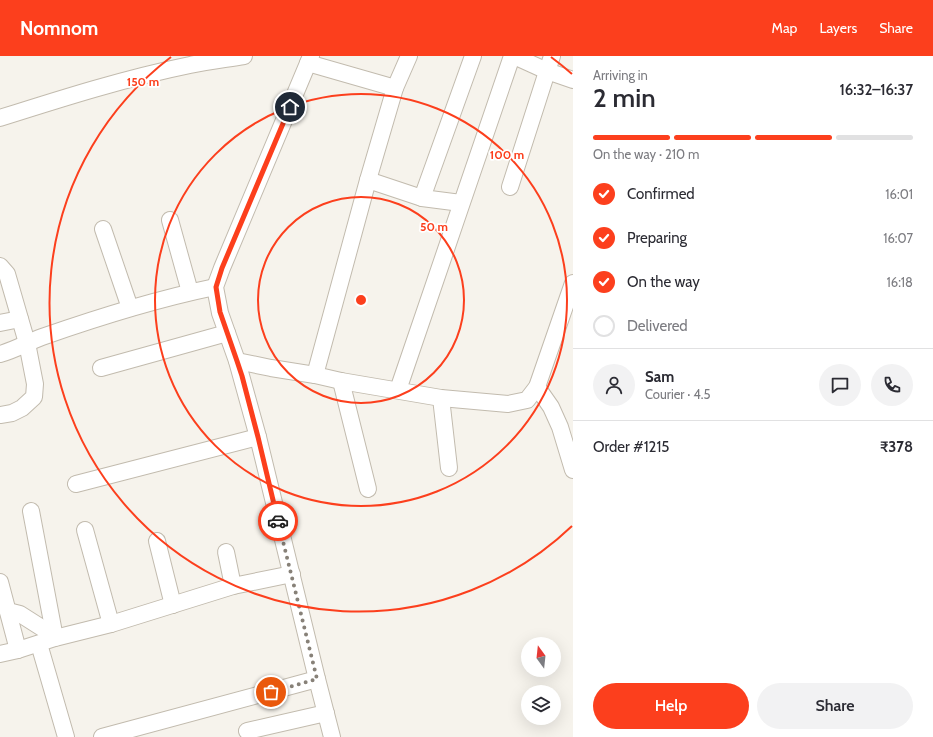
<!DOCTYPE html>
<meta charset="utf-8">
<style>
body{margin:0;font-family:Cabin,sans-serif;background:#f2f2f3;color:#2b2b33;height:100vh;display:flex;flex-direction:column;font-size:15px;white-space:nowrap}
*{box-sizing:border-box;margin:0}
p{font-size:13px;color:#7c7c81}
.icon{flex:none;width:22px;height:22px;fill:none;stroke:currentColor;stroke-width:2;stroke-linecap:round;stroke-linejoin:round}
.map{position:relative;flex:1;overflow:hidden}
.details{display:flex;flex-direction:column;background:#fff;width:360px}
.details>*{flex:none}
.needle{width:26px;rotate:345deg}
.fabs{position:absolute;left:521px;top:581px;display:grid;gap:8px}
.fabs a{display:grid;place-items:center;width:40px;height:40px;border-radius:50%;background:#fff;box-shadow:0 4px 16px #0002;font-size:20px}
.pin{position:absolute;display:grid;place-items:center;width:34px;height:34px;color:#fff;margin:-17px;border:2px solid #fff;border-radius:50%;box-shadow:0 1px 4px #0007}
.courier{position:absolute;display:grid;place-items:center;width:40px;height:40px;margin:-20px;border:3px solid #fc3f1d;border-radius:50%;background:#fff;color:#222;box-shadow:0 1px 5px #0007}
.summary em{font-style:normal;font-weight:600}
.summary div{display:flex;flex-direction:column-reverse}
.summary{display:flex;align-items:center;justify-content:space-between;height:68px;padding:0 20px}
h1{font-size:26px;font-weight:600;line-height:30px}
.bar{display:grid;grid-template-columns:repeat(4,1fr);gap:6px 4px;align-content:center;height:48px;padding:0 20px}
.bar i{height:5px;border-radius:3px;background:#e1e1e2}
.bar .current{background:#fc3f1d}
.bar p{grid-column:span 4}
.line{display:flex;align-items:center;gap:10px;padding:0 20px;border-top:1px solid #e1e1e2}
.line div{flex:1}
.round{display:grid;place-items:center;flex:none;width:42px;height:42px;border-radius:21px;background:#f2f2f3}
ol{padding:0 20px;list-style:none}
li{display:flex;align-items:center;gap:12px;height:44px}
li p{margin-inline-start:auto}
li .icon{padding:4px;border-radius:50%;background:#fc3f1d;color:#fff;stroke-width:4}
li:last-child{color:#7c7c81}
li i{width:22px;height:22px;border:2px solid #e1e1e2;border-radius:50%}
.action{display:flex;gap:8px;margin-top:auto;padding:8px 20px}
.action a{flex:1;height:46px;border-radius:24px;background:#fc3f1d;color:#fff;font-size:16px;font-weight:600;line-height:46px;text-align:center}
.action a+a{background:#f2f2f3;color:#2b2b33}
header{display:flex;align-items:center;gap:24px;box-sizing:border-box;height:56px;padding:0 20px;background:#fc3f1d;color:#fff}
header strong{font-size:19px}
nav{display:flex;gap:22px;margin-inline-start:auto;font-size:14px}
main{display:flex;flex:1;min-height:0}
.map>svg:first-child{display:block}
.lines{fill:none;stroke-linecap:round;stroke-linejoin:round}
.minor-casing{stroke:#c2bbae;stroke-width:18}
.minor{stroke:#fff;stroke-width:16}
.done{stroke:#878178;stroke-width:4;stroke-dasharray:0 7.2}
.route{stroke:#fc3f1d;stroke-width:5}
.ring{fill:none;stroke:#fc3f1d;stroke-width:2}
.centre{fill:#fc3f1d;stroke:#fff;stroke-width:2}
.ring-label{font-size:12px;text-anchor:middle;font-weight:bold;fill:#fc3f1d;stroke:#fff;stroke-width:3.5;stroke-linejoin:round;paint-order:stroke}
</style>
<header>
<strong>Nomnom</strong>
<nav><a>Map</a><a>Layers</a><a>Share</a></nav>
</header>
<main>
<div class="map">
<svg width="573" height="681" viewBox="0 0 573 681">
<rect width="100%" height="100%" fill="#f6f3ec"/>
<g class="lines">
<g class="minor-casing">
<g id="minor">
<polyline points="311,0 222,212 215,231 220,257 237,305 258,381 317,623 332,681"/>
<polyline points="514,0 547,15 573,24"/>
<polyline points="308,7 395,32"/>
<path d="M0,62C63,42 126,22 190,9C208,5 226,3 244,0"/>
<polyline points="368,124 422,142 461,147"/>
<polyline points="510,131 552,0"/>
<polyline points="422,142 473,0"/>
<polyline points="170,164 190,236"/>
<polyline points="103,173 130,252"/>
<polyline points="0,210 7,218 27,287 35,328 34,341 22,352 12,357 0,359"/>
<polyline points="0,267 20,263"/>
<path d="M0,298C15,294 28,286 42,281C99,261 157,243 215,231"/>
<polyline points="237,305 271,312 315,319 341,325 441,342 508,348 527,344 537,331 573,227"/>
<polyline points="101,312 227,277"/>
<polyline points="315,319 368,124 395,32 409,0"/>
<polyline points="341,325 368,433"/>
<polyline points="537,331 551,351 560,371 573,414"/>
<polyline points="398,334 512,0"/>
<polyline points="441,342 449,412"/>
<polyline points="76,428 258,381"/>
<polyline points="31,455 55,582"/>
<polyline points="85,474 111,568"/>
<polyline points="157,485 173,549"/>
<polyline points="226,496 233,530"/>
<polyline points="0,526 18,594"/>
<polyline points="8,555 20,558 42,572 54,577"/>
<polyline points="39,588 66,681"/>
<polyline points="0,598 18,594 55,582 111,568 233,530 292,518"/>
<polyline points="247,675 326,657"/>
<polyline points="102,681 317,623"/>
</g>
</g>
<use href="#minor" class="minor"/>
</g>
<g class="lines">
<polyline class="done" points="271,636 317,623 278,465"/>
<polyline class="route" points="278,465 258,381 242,320 237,305 220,256 216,231 222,212 290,51"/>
</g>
<g class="ring">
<circle cx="361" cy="244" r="103"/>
<circle cx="361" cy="244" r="206"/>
<path d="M572 470A309 309 0 1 1 171 1M551 1A309 309 0 0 1 572 18"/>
</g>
<circle cx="361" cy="244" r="6" class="centre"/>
<g class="ring-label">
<text x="143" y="30">150 m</text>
<text x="507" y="103">100 m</text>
<text x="434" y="175">50 m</text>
</g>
</svg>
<div class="fabs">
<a><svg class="needle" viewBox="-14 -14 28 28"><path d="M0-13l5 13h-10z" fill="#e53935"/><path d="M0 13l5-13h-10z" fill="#7c7c81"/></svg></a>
<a><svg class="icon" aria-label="layers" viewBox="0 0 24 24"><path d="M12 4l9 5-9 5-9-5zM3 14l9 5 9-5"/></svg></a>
</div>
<div class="pin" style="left:271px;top:636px;background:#ea580c"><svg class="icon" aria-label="bag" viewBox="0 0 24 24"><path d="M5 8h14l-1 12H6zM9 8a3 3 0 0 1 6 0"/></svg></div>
<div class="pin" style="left:290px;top:51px;background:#1f2937"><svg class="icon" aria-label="home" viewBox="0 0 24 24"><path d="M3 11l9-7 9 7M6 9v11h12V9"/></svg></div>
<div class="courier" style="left:278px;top:465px"><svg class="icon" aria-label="car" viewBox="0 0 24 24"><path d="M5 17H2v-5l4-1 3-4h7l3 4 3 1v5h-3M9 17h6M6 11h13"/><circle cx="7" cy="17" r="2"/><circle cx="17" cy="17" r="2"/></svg></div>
</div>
<section class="details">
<div class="summary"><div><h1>2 min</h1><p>Arriving in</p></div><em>16:32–16:37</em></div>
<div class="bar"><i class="current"></i><i class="current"></i><i class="current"></i><i></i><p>On the way · 210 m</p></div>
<ol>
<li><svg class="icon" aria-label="check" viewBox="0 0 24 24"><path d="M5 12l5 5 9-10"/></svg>Confirmed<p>16:01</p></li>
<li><svg class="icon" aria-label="check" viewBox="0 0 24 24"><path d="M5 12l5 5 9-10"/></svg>Preparing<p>16:07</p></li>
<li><svg class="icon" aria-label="check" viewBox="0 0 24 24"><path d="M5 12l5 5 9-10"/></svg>On the way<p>16:18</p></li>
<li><i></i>Delivered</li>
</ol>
<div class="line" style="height:72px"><a class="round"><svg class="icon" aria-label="person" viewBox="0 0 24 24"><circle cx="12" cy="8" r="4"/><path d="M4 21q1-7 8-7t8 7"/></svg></a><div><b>Sam</b><p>Courier · 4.5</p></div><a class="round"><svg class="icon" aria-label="chat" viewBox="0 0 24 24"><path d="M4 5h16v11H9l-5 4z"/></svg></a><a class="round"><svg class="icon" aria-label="phone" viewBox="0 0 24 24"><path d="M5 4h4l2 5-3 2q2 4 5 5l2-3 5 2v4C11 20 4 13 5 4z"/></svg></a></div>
<div class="line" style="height:52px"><div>Order #1215</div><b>₹378</b></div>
<div class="action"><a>Help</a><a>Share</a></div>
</section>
</main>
